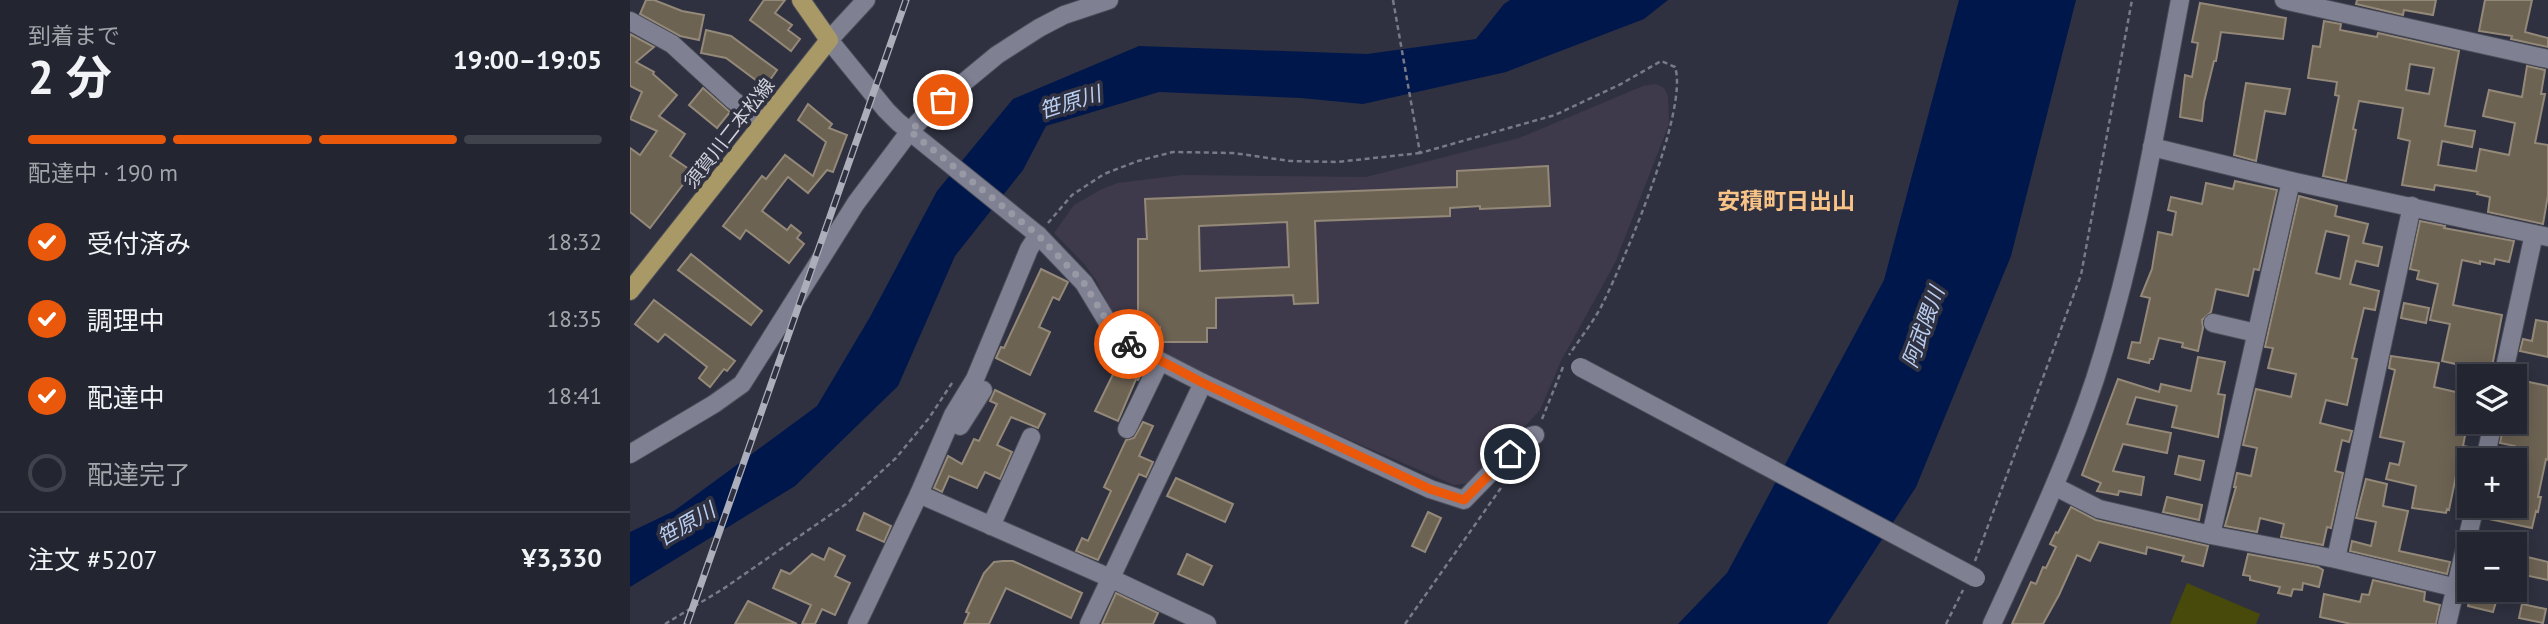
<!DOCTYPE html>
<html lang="ja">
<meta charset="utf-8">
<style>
body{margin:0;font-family:"PT Sans","Noto Sans JP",sans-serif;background:#2b2d38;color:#f1f3f6;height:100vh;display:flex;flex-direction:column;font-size:26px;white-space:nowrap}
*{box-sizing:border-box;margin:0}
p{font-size:23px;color:#a3a5ab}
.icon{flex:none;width:38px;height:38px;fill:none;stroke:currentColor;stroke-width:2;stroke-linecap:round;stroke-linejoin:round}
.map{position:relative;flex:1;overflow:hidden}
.details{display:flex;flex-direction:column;background:#232530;width:630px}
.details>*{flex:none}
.controls{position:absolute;left:1827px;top:364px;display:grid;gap:14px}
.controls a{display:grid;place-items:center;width:70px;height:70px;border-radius:0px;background:#232530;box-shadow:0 4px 18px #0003,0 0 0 2px #40424c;font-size:35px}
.pin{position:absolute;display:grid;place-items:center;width:60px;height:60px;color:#fff;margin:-30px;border:4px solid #fff;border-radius:50%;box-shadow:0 2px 7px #0007}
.courier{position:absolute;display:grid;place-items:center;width:70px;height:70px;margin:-35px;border:5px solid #ea580c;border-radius:50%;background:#fff;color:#222;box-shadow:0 2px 9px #0007}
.summary em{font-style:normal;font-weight:700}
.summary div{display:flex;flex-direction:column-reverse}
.summary{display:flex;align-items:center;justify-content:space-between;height:119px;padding:0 28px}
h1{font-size:46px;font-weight:700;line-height:52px}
.bar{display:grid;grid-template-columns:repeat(4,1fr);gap:10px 7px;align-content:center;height:84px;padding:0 28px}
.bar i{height:9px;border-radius:5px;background:#40424c}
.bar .current{background:#ea580c}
.bar p{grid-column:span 4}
.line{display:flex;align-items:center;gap:18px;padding:0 28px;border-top:2px solid #40424c}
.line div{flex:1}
ol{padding:0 28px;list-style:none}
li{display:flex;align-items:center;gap:21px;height:77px}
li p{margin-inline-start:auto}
li .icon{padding:7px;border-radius:50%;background:#ea580c;color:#fff;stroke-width:4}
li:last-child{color:#a3a5ab}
li i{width:38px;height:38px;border:4px solid #40424c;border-radius:50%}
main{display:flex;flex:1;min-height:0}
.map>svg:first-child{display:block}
.education{fill:#3f3a4b}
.green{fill:#474a0b}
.water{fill:#00174c}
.building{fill:#6d6353;stroke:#948979;stroke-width:2;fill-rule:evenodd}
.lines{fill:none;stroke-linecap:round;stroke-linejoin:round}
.minor-casing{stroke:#4b4d59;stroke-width:20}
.major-casing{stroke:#4b4d59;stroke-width:20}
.path{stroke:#797a87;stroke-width:2.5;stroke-dasharray:5 3.5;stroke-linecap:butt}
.minor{stroke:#7f8193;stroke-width:18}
.major{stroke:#a89967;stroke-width:18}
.rail-casing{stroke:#acaeb9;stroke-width:7}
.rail{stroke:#2f3140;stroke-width:4.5;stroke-dasharray:13;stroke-linecap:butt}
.minor-bridge-casing{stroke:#4b4d59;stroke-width:20;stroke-linecap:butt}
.minor-bridge{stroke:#7f8193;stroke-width:18}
.done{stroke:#9899a5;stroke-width:7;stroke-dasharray:0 12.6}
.route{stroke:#ea580c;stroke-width:9}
.labels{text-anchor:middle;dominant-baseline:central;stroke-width:7;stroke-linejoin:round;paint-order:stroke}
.street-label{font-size:19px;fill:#d0d1db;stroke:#2f3140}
.water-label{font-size:21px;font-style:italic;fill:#bacef1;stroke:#2f3140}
.quarter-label{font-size:23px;font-weight:bold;fill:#fbc487;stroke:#2f3140}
</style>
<main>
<section class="details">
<div class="summary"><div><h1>2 分</h1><p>到着まで</p></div><em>19:00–19:05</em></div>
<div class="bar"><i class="current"></i><i class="current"></i><i class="current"></i><i></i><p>配達中 · 190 m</p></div>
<ol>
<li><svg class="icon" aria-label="check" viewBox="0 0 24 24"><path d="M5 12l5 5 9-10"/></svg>受付済み<p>18:32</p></li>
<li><svg class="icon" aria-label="check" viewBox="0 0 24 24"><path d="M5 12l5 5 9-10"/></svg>調理中<p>18:35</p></li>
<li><svg class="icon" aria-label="check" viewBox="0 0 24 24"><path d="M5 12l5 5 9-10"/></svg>配達中<p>18:41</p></li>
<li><i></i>配達完了</li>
</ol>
<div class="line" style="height:91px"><div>注文 #5207</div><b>¥3,330</b></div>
</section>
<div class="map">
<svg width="1918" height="624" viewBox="0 0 1918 624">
<rect width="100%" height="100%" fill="#2f3140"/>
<polygon class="education" points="1026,84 1034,88 1038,96 1039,124 985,263 931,361 910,410 844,482 824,485 597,387 508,341 487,322 466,280 454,264 424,233 444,205 472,189 488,183 552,175 736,177 889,138 1013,86"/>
<polygon class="green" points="1557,583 1630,614 1626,624 1540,624"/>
<g class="water">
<polygon points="880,0 1038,0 1014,19 876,72 733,104 671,98 529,92 416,126 393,170 325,256 268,386 165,486 0,587 0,532 44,511 187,406 240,317 307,191 383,99 509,46 737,54 846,39 874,4"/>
<polygon points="1329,0 1446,0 1381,256 1286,487 1197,624 1048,624 1097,573 1254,280"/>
</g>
<g class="building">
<polygon points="16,0 24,0 52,11 74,15 69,40 50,36 10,14"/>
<polygon points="134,0 155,0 145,13 162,25 158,30 170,39 161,51 120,20"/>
<polygon points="1727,0 1806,0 1803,15 1774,10 1773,15 1726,4"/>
<polygon points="1855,0 1902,0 1895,32 1918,38 1918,47 1881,39 1882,36 1849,31"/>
<polygon points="1570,3 1656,18 1653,39 1591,32 1586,61 1584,61 1574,102 1572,121 1550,117 1555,75 1562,77 1568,43 1562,42"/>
<path d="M1694,21L1711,24L1710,30L1747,37L1748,33L1829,51L1815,126L1845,131L1842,147L1812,141L1808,165L1846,171L1850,149L1879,155L1885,123L1853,116L1859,90L1892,97L1897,66L1915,70L1911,94H1915L1905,143L1918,145V195L1913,224L1858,212L1860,197L1847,194L1848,192L1805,185L1804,190L1772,185L1780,141L1768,138L1773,108L1729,101L1723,129L1726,130L1716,181L1693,176L1709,96L1705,95L1707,82L1678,78L1683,46L1690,47ZM1780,64L1804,68L1799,94L1776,90Z"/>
<polygon points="76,30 101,36 147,70 135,87 96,58 71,53"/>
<polygon points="0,34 24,47 6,62 24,72 23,74 47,95 29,116 55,134 40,156 66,174 59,184 55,182 20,228 0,212 0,148 10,155 27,131 0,119 12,92 0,86"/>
<polygon points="1616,83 1660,89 1655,114 1635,111 1626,161 1604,155"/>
<polygon points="73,88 100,112 87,128 59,105"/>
<polygon points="178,104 202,124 199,128 217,135 203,172 197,170 178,193 158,177 132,211 157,230 161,225 171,233 167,238 174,244 159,263 116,230 110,239 93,226 132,176 136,179 155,155 183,176 196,142 168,120"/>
<path d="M918,166L920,206L850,209V206L820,208V216L685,221L688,303L664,304L663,295L586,298V328H577V342H530V327H508V239H517L515,199L827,187V171ZM657,222L659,267L570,271L569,226Z"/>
<polygon points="1605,181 1647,190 1629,270 1624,269 1618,296 1586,289 1581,312 1572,320 1573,328 1568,351 1552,347 1553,343 1529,338 1523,359 1520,359 1519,363 1498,358 1502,342 1510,343 1520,298 1511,296 1522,269 1528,232 1542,235 1546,212 1538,210 1541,197 1572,204 1576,183 1603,189"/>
<path d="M1669,196L1707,206L1705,216L1738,224L1733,243L1752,247L1748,266L1726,261L1720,284L1749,291L1745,310L1734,308L1722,358L1727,359L1717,405L1696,400L1690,423L1722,431L1719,442L1712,440L1705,471L1713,473L1701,528L1697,527L1693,545L1651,537L1654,524L1630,518L1627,532L1595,526L1606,487H1604L1607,473L1621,476L1627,448L1613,445L1626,389L1661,397L1666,374L1638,368L1643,348L1635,347ZM1696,231L1719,236L1710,279L1686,273Z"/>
<polygon points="1790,221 1815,226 1814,228 1884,241 1879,262 1865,259 1864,264 1850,261 1850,264 1832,260 1823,305 1872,315 1861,372 1812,361 1820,324 1800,320 1808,284 1787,279 1789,271 1780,269"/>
<polygon points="61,254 132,311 121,325 48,270"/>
<polygon points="411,269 438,282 429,300 423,297 409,327 420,332 400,375 366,358 371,347 374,348"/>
<polygon points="24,300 105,361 97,371 94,369 80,387 69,378 77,367 35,334 28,342 5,324"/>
<polygon points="1774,303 1799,308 1796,323 1771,318"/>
<polygon points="1906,320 1918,322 1918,357 1890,351 1893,339 1902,341"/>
<polygon points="493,354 515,366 508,380 506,379 488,421 465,411"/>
<polygon points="1761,356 1809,363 1804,387 1839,395 1839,415 1833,446 1839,447 1839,479 1826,476 1819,510 1817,509 1816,513 1782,508 1786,486 1756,479 1760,463 1769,465 1774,442 1750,437 1765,370 1759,368"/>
<polygon points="1568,357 1595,362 1588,394 1595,395 1588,437 1542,427 1547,406 1506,397 1497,424 1541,433 1537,453 1493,444 1483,471 1514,477 1511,495 1489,491 1488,495 1467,491 1471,483 1452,475 1488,379 1529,392 1531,384 1561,391"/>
<polygon points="1885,379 1918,386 1918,460 1916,459 1908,497 1911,497 1908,512 1906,511 1902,528 1854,518 1856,506 1888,510 1893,486 1885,484 1885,446 1870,443 1874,422 1885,422"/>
<polygon points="365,390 415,414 408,428 381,417 367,445 382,452 370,479 355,472 347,488 319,476 312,492 304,488 318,456 332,464 344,439 349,441 367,404 360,401"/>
<polygon points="513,422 523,426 509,456 523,462 516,477 509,474 468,560 446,551 452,538 458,541 481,491 474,487 496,440 504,438"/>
<polygon points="1549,456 1574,461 1570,480 1545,474"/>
<polygon points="546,478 603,504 595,522 537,496"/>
<polygon points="1736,479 1757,484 1753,506 1778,511 1769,551 1820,562 1817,574 1720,551 1722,541 1741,546 1746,522 1726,518"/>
<polygon points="1537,497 1572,505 1569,520 1533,512"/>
<polygon points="1441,507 1466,520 1578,546 1573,566 1552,561 1554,556 1517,547 1516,554 1469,542 1460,561 1447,555 1429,595 1413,624 1382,624 1401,582 1406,584 1413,567 1416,568 1426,547 1420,544 1426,532 1428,533"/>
<polygon points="798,512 811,518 795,552 782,546"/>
<polygon points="234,513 261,526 254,542 227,530"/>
<polygon points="199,548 215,556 205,576 220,583 205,615 192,609 185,624 172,624 181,605 143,588 151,570 160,574 182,554 194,560"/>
<polygon points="557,554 582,566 573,585 548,574"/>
<polygon points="1618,554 1688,567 1693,570 1689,587 1673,583 1672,590 1663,589 1661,596 1648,593 1650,587 1620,580 1620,576 1613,575"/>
<polygon points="1885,554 1918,562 1918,580 1885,573"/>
<polygon points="373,561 383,561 452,593 441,618 376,588 359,624 334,624 339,613 336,612 354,573 364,562"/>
<polygon points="1743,580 1795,592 1794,601 1810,605 1806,624 1721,624 1690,617 1694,594 1730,602 1732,594 1739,595"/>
<polygon points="1842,590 1868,595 1863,612 1838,606"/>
<polygon points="486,593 528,613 523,624 472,624"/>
<polygon points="118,601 167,624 105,624"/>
<polygon points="1892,604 1916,609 1913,623 1889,618"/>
</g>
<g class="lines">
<g class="minor-casing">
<g id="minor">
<polyline points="236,0 199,40 256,110 268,122 408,235 454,283 483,331 503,347 573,383 800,489 834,500 894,438 905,435"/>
<polyline points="1654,0 1918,59"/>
<polyline points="0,21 42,44 103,100 134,122"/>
<polyline points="1522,147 1661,181 1918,237"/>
<polyline points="1583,323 1626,333"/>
<polyline points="1873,376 1904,234"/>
<polyline points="330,426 353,390"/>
<polyline points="497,429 530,361"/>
<polyline points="0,454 84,404 112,384 226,203 280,131 298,112 367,55 409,28 434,15 479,0"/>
<polyline points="1855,460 1863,422"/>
<polyline points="1426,487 1469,509 1581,535 1706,559 1782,206"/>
<polyline points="289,494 480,578 577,624"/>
<polyline points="361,526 401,437"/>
<polyline points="1581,535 1661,181"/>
<polyline points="1706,559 1827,588"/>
<polyline points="227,624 289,494 323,415 345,379 399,249 408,235"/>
<polyline points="459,624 573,383"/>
<path d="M1362,624C1399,543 1437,464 1465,379C1505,256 1526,127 1550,0"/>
<polyline points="1817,624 1845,506"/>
</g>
</g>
<g class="major-casing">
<polyline id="major" points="0,291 199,40 171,0"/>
</g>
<g class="path">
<path d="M763,0L790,153L925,115L991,84L1031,61L1045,67C1059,109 995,258 974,301C965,320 951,337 939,355"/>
<polyline points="418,223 442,195 474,174 508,161 543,152 603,153 660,161 707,162 790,153"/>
<polyline points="912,419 933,367"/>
<polyline points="1345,561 1451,275 1502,0"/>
<polyline points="35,624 93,589 216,504 266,458 299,418 324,380"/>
<polyline points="775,624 873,485"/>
<polyline points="1316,624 1333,590"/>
</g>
<use href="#minor" class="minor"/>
<use href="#major" class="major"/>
<g class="rail-casing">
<polyline id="rail" points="57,624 276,0"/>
</g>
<use href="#rail" class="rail"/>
<g class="minor-bridge-casing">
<polyline id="minor-bridge" points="950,367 1346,578"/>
</g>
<use href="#minor-bridge" class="minor-bridge"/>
</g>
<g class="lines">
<polyline class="done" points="313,100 280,131 408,235 454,283 483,331 499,344"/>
<polyline class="route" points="499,344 573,383 800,489 834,500 880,454"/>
</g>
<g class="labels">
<g class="street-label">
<text transform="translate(99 133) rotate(-52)">須賀川二本松線</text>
</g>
<g class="water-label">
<text transform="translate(440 102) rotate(-17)">笹原川</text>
<text transform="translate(1293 327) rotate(-70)">阿武隈川</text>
<text transform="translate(56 524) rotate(-30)">笹原川</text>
</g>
<g class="quarter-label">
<text x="1156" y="200">安積町日出山</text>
</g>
</g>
</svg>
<div class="controls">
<a><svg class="icon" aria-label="layers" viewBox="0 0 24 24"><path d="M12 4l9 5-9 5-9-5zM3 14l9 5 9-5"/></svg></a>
<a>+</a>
<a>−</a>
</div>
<div class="pin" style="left:313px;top:100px;background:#ea580c"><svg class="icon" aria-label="bag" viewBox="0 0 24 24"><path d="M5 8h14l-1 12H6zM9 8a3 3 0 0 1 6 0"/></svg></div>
<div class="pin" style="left:880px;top:454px;background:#1f2937"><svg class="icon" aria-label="home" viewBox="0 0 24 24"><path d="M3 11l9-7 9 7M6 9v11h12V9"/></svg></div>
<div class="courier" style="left:499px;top:344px"><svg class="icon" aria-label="bike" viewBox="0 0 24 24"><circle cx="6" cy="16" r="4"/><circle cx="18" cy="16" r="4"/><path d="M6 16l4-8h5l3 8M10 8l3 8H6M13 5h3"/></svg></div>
</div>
</main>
